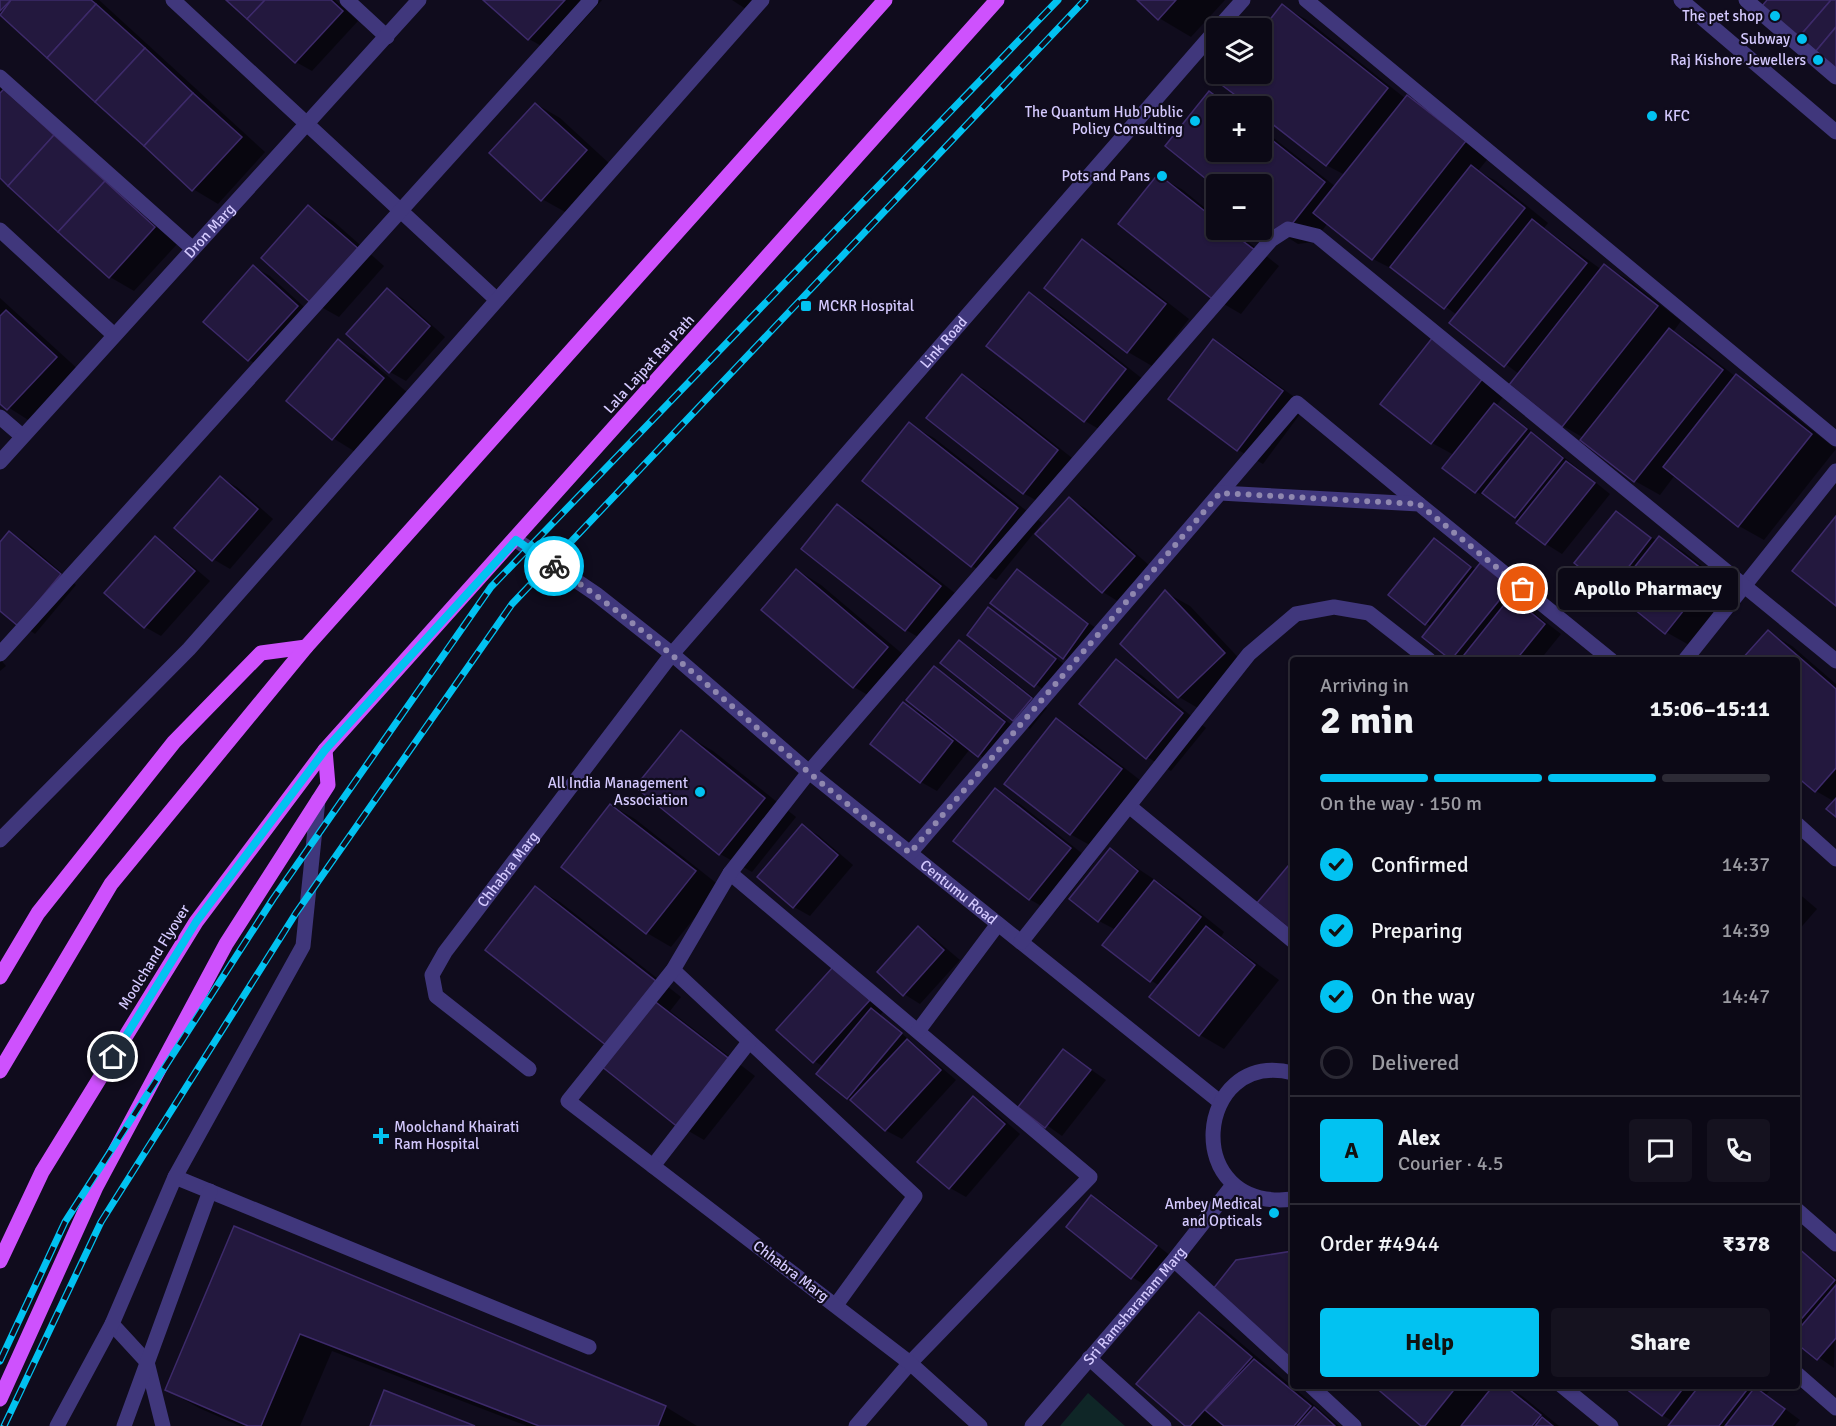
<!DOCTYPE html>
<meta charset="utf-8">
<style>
body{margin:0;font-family:Signika,sans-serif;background:#15121f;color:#f1f3f6;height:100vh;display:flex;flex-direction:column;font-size:22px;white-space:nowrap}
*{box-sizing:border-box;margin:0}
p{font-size:20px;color:#9a9aa1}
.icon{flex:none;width:33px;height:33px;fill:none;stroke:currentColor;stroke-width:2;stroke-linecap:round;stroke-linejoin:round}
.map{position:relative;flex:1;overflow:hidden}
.side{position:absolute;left:1290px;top:657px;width:510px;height:732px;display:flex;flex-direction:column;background:#0c0916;border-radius:6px;box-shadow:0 2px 4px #0004,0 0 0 2px #2c2a35}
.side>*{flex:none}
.tools{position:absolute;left:1206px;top:18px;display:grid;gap:12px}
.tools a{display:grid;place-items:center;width:66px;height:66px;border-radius:6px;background:#0c0916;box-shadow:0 2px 4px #0004,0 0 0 2px #2c2a35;font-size:30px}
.pin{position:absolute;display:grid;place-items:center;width:51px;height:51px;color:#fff;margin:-26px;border:3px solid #fff;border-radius:50%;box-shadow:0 2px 6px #0007}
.courier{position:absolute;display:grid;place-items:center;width:60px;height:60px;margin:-30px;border:4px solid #02c2f1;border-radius:50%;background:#fff;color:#222;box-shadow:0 2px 8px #0007}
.bubble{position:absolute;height:42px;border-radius:6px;background:#0c0916;box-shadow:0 2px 4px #0004,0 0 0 2px #2c2a35;font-size:20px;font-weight:700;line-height:42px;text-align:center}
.head em{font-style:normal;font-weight:700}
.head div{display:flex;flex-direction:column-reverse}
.head{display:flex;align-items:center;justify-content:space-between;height:102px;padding:0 30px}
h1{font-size:39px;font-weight:700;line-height:45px}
.bar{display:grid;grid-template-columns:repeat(4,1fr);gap:9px 6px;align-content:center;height:72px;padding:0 30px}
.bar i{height:8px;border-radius:4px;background:#2c2a35}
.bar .active{background:#02c2f1}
.bar p{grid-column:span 4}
.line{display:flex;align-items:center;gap:15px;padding:0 30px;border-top:2px solid #2c2a35}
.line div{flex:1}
.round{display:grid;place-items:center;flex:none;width:63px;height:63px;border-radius:6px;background:#15121f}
ol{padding:0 30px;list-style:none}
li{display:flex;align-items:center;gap:18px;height:66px}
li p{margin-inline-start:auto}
li .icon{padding:6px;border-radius:50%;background:#02c2f1;color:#111;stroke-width:4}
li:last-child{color:#9a9aa1}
li i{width:33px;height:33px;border:3px solid #2c2a35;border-radius:50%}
.primary-button{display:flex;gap:12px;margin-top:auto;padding:12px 30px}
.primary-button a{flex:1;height:69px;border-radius:6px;background:#02c2f1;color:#111;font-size:24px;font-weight:700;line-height:69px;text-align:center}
.primary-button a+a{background:#15121f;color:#f1f3f6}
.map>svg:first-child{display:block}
.green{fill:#0f2627}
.shadow{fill:#0007}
.building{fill:#23183e;stroke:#3d2a6a;stroke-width:1.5}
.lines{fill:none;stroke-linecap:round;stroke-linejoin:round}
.minor{stroke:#40377c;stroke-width:15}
.major{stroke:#ce51fd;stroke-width:15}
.rail-casing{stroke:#02c2f1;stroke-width:7}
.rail{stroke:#100c1d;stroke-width:4.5;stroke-dasharray:14;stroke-linecap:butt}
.done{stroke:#8f87af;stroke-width:6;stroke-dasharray:0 10.8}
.route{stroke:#02c2f1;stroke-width:8}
.poi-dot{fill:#02c2f1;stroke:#100c1d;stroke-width:2}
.labels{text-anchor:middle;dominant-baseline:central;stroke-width:4.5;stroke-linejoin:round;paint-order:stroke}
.poi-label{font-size:15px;fill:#d4c9fe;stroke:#100c1d;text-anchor:end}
.street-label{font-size:15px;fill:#d4c9fe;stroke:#100c1d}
</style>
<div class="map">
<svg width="1836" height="1426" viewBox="0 0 1836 1426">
<rect width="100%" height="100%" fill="#100c1d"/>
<polygon class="green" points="1088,1393 1125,1426 1060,1426"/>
<g class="shadow">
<polygon points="0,0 99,0 265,152 218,204 193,189 0,13"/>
<polygon points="228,0 335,0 358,21 312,71 296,62"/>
<polygon points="485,0 602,0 554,53 529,39"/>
<polygon points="732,0 764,0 752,13"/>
<polygon points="1139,0 1225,0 1191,37 1159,18"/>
<polygon points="1282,6 1307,20 1406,99 1408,97 1432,111 1490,156 1478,171 1496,181 1548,223 1544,228 1602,270 1605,266 1629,280 1681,321 1673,332 1694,344 1736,377 1761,390 1836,449 1764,540 1739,526 1675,475 1660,495 1635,481 1584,438 1563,426 1511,385 1519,374 1451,323 1457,315 1398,272 1373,259 1328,223 1313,242 1298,244 1262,221 1262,184 1216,185 1167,146 1209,93 1233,106 1216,106 1216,152 1262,152 1262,129 1336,187 1345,175 1326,165 1262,114 1262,106 1252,106 1221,82 1228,74 1262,74 1262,32"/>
<polygon points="0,79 179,242 134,291 110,277 0,177"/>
<polygon points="536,104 560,118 611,165 567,213 542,199"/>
<polygon points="1159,176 1183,190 1216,217 1216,230 1233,230 1279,266 1241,314 1217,300"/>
<polygon points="309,207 333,221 384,266 339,317 314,303"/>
<polygon points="1082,241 1107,255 1189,319 1152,366 1128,352 1046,287"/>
<polygon points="254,267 270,276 314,316 265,369 249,360 205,321"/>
<polygon points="387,290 403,299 445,337 406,381 390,372"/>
<polygon points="1029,294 1053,308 1149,384 1109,435 1085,421"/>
<polygon points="0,298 80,371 33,423 0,402"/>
<polygon points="1433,339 1507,392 1496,406 1510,414 1610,494 1562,554 1546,544 1493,500 1476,492 1444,468 1454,455 1432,443"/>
<polygon points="339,341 363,355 408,393 357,453 333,438"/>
<polygon points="1214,341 1238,355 1306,406 1263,464 1238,450 1170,399"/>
<polygon points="962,376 986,390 1081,465 1048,507 1023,493"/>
<polygon points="909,424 934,438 1042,523 996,580 972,566 864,481"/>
<polygon points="220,478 237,487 273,519 230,569 213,559"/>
<polygon points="1069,499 1085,508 1151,567 1119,602 1103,592 1037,534"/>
<polygon points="837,506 862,520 965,601 930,644 906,630"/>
<polygon points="1616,513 1657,541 1660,538 1684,552 1734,591 1691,646 1666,632 1611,590"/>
<polygon points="9,533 26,542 76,585 35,634 0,609 0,544"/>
<polygon points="155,538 171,548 210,581 161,636 145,627"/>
<polygon points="1434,540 1477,570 1481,565 1525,597 1521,603 1561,634 1540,660 1454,660 1424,637 1432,627 1426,623"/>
<polygon points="797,570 821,585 912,662 878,701 854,687"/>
<polygon points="1017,571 1104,634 1079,667 1063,657"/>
<polygon points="1165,592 1190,606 1248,668 1203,711 1179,697"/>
<polygon points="989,609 1071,669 1051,695 969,635"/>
<polygon points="1768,632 1792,646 1836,684 1836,815 1835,802 1816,791 1797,775 1797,660 1743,660"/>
<polygon points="959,642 975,651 1047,708 1030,729 1014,720"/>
<polygon points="0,659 6,666 0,671"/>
<polygon points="1117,661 1141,675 1206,728 1171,771 1147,757"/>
<polygon points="934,668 950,677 1021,732 995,765 970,749 937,791 921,782 904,704 926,716"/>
<polygon points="1057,720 1081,734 1145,784 1095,848 1070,834"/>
<polygon points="681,732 713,751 796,817 752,872 720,854 638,787"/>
<polygon points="995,790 1020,804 1094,863 1054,913 1029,899"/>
<polygon points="611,805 635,819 720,886 671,947 647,933"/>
<polygon points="802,826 818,835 853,865 810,916 794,907"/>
<polygon points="1110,850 1179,896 1224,932 1221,937 1279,980 1224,1049 1200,1035 1160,986 1150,980 1116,930 1099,921"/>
<polygon points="536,888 560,902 681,997 670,1011 755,1076 704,1140 680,1126 616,1050"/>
<polygon points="1797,892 1817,909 1797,932"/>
<polygon points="918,928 934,938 960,960 920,1004 904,994"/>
<polygon points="833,969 885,1010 880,1015 956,1080 902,1139 885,1130 848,1098 824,1067 814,1061"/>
<polygon points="1064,1051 1106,1080 1062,1136 1020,1106"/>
<polygon points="973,1098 989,1107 1020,1134 966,1197 950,1188 919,1162"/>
<polygon points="1092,1197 1108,1206 1172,1257 1148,1287 1132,1277"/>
<polygon points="235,1228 666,1407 697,1426 527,1426 332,1351 300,1426 240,1426 199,1408 167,1390"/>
<polygon points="1797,1248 1836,1278 1834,1368 1797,1342"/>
<polygon points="1199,1314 1223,1328 1339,1426 1187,1426"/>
<polygon points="1376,1386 1505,1386 1522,1396 1559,1426 1424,1426"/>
<polygon points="1634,1386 1762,1386 1769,1391 1766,1395 1800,1420 1795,1426 1670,1426 1674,1422 1662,1415"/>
</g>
<g class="building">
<polygon points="0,0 11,0 0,11"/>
<polygon points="11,0 91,0 96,4 47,58 0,15"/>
<polygon points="226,0 265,0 247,19"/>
<polygon points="265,0 331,0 343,11 295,63 247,19"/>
<polygon points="483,0 565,0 528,40"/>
<polygon points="1137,0 1176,0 1158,20"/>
<polygon points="1767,0 1831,0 1799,37 1762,6"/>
<polygon points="1831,0 1836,0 1836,27 1816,51 1799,37"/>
<polygon points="96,4 145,48 95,102 47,58"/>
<polygon points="1282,4 1388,88 1326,166 1262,116 1262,106 1250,106 1219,83 1227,74 1262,74 1262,30"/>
<polygon points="1836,27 1836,68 1816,51"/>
<polygon points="145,48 193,93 144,146 95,102"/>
<polygon points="4,89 54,135 8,186 0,178 0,93"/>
<polygon points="1209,91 1229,106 1216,106 1216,152 1262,152 1262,132 1325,182 1288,229 1272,231 1262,223 1262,184 1216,184 1216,187 1165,146"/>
<polygon points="193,93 242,137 192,191 144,146"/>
<polygon points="1407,95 1466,141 1372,260 1313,213"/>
<polygon points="535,103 587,150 541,201 489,153"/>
<polygon points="54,135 105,181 58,232 8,186"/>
<polygon points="1471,165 1525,208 1444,309 1390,267"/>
<polygon points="1158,174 1216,220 1216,230 1228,230 1256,251 1216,302 1118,224"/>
<polygon points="105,181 155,227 109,278 58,232"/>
<polygon points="308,205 361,251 313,305 261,258"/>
<polygon points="1532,219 1587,263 1504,367 1449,323"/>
<polygon points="1082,239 1166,304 1127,353 1044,288"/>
<polygon points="1604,264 1658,306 1562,427 1509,385"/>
<polygon points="253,265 298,306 248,361 203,322"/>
<polygon points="387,288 430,326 389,373 346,334"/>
<polygon points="1029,292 1126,369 1084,422 986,346"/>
<polygon points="6,310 57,357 7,410 0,404 0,316"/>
<polygon points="1669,328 1723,370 1634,482 1580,440"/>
<polygon points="1433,337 1484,377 1431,444 1380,404"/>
<polygon points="338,339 384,378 332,440 286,401"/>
<polygon points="1213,339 1283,391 1237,451 1168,399"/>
<polygon points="962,374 1058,450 1023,494 926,418"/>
<polygon points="1736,374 1812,434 1738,527 1663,467"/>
<polygon points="1494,403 1527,429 1475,493 1442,468"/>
<polygon points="909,422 1018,508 971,567 862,481"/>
<polygon points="1531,432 1563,458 1515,518 1482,493"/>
<polygon points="1566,461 1595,483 1545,545 1516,523"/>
<polygon points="220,476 258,509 212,561 174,528"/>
<polygon points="1069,497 1135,556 1102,593 1035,534"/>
<polygon points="837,504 941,586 905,631 801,549"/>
<polygon points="1616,511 1651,538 1610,591 1574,563"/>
<polygon points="1836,516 1836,606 1792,571"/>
<polygon points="9,531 61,574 18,626 0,611 0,542"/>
<polygon points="155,536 195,571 144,628 104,593"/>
<polygon points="1659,536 1711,576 1665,634 1614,593"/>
<polygon points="1434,538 1471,567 1425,625 1388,595"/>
<polygon points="1480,563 1510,587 1451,660 1422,637"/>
<polygon points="796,569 888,647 853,688 761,610"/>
<polygon points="1017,569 1088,624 1063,659 990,603"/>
<polygon points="1165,590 1225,653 1178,698 1120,644"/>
<polygon points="1511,596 1545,624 1516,660 1460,660"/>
<polygon points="988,607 1056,659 1034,687 967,635"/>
<polygon points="1768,630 1836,689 1836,768 1815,792 1797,777 1797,660 1741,660"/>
<polygon points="959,640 1032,698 1013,721 940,663"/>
<polygon points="1116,659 1183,713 1146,759 1079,704"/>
<polygon points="934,666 1005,722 978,757 906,700"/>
<polygon points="903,702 953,741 920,783 870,744"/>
<polygon points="1056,718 1122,769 1070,835 1004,784"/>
<polygon points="681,730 765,798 719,855 635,787"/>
<polygon points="995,788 1071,848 1029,900 953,841"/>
<polygon points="1836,798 1836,817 1826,809"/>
<polygon points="610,804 696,871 646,934 561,867"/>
<polygon points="802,824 838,855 793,908 757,877"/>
<polygon points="1110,848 1138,871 1098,922 1069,899"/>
<polygon points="1293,860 1293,932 1257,903"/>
<polygon points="1154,880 1201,917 1150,982 1102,945"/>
<polygon points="535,886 657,982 607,1046 485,950"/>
<polygon points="918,926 944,950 903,996 877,972"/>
<polygon points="1206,926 1255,965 1199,1036 1149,997"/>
<polygon points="833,967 870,1000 813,1063 776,1030"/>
<polygon points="653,1000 732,1061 679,1128 601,1066"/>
<polygon points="871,1008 902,1033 847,1099 816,1074"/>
<polygon points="907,1039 941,1070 885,1131 850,1100"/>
<polygon points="1063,1049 1091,1070 1045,1128 1018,1107"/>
<polygon points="973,1096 1005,1124 949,1189 917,1162"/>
<polygon points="1091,1195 1157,1246 1131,1279 1066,1227"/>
<polygon points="234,1226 666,1406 658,1426 539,1426 300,1334 261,1426 248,1426 165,1390"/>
<polygon points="1797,1247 1835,1280 1797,1324"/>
<polygon points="1293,1251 1293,1364 1213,1289 1236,1260"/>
<polygon points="1836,1285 1836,1338 1817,1360 1797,1344 1797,1331"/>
<polygon points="1199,1312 1252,1357 1190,1426 1185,1426 1136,1384"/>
<polygon points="1254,1359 1311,1406 1294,1426 1224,1426 1205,1410"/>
<polygon points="1374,1386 1457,1386 1425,1426 1421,1426"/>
<polygon points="1493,1386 1505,1386 1541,1415 1532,1426 1461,1426"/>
<polygon points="1633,1386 1685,1386 1662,1416 1629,1391"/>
<polygon points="1699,1386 1750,1386 1719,1426 1668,1426"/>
<polygon points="1755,1387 1785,1409 1772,1426 1725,1426"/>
<polygon points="384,1390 475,1426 370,1426"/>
<polygon points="1314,1407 1335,1426 1297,1426"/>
<polygon points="1542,1417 1553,1426 1535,1426"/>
</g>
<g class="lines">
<g class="minor">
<polyline points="173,0 497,300"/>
<polyline points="347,0 387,37"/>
<polyline points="1306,0 1836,439"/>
<polyline points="1681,0 1836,132"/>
<polyline points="1746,0 1836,77"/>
<polyline points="1218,28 1243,0"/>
<polyline points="0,77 193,249"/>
<polyline points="0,230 114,335"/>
<polyline points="0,417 22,436"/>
<path id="s1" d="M0,462L419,0"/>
<polyline points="1220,493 1297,403 1419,504"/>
<path id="s2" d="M516,540L596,594L672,654L809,772L1220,1102"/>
<polyline points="0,654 591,0"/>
<polyline points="1685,660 1836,471"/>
<polyline points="1129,806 1293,941"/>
<polyline points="1797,824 1836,859"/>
<polyline points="0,840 189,649 762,0"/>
<polyline points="910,853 1220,493 1419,504 1611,660"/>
<polyline points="730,873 1090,1177 910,1363 856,1426"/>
<polyline points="1021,942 1249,654 1296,614 1334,607 1369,613 1429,660"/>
<polyline points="673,970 915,1196 836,1305"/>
<polyline points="918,1031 998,924"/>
<path id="s3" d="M529,1069L436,996L432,975L445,952L672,654L1216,30"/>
<path d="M1293,1073C1194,1048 1179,1213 1293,1199"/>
<polyline points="653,1166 749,1042"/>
<polyline points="175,1177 589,1347"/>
<polyline points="1797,1210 1836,1244"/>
<polyline points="1174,1260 1293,1369"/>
<polyline points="112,1324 147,1362 163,1426"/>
<polyline points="1089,1358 1164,1426"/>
<polyline points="1797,1374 1836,1408"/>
<polyline points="1311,1386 1354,1426"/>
<polyline points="1562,1386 1611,1426"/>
<polyline points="57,1426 112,1324 175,1177 303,946 318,800"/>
<polyline points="124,1426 210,1191"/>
<polyline points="980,1426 910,1363 568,1101 673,970 730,873 809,772 1271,240 1288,229 1317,236 1836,661"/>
<path id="s4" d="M1032,1426L1174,1260L1233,1185"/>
</g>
<g class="major">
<polyline points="0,977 38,913 174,742 261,653 306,647"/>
<polyline points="0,1071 111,884 306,647 885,0"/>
<polyline points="0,1261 42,1172 196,922 325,750 997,0"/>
<polyline points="0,1399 96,1187 226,944 328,785 325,750"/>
</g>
<g class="rail-casing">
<g id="rail">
<polyline points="0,1361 65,1222 273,899 491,587 1058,0"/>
<polyline points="4,1426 101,1222 296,913 512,604 1085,0"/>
</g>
</g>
<use href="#rail" class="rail"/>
</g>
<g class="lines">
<path class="done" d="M554,566C644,626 724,700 806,770C840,799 875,826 910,853L1220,493L1419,504L1523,589"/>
<polyline class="route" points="113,1057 196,922 325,750 516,540 554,566"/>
</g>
<g class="poi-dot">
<circle cx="1775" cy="16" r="6"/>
<circle cx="1802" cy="39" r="6"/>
<circle cx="1818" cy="60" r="6"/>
<circle cx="1652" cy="116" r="6"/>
<circle cx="1195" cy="121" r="6"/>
<circle cx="1162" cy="176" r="6"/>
<rect x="800" y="300" width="12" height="12" rx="3"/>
<circle cx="700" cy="792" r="6"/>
<path d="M378 1127h6v6h6v6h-6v6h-6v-6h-6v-6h6z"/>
<circle cx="1274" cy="1213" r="6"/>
</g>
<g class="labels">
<g class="poi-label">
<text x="1763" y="16">The pet shop</text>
<text x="1790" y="39">Subway</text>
<text x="1806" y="60">Raj Kishore Jewellers</text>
<text x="1183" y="112">The Quantum Hub Public<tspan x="1183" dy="17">Policy Consulting</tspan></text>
<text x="1664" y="116" text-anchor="start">KFC</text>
<text x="1150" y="176">Pots and Pans</text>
<text x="818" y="306" text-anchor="start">MCKR Hospital</text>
<text x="688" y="783">All India Management<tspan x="688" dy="17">Association</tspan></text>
<text x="394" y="1127" text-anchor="start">Moolchand Khairati<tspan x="394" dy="17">Ram Hospital</tspan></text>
<text x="1262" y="1204">Ambey Medical<tspan x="1262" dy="17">and Opticals</tspan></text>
</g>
<g class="street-label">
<text stroke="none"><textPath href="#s1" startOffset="312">Dron Marg</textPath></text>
<text stroke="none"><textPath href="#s3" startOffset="954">Link Road</textPath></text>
<text transform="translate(649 364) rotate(-48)">Lala Lajpat Rai Path</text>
<text stroke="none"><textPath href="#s3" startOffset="270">Chhabra Marg</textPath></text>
<text stroke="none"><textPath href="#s2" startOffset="566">Centumu Road</textPath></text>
<text transform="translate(154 957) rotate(-58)">Moolchand Flyover</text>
<text transform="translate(791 1271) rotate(37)">Chhabra Marg</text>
<text stroke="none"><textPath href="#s4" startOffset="158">Sri Ramsharanam Marg</textPath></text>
</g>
</g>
</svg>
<div class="tools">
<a><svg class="icon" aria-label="layers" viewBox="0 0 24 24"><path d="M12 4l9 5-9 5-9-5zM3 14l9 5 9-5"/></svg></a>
<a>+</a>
<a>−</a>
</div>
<div class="pin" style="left:1523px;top:589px;background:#ea580c"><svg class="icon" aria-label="bag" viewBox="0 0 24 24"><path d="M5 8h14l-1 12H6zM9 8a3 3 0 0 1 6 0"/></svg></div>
<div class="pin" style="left:113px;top:1057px;background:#1f2937"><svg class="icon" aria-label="home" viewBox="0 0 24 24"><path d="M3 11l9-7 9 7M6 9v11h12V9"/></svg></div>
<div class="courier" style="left:554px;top:566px"><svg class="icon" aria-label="bike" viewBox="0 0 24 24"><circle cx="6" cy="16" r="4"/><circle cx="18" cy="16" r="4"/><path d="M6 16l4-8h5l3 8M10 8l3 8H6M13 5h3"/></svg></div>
<div class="bubble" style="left:1558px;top:568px;width:180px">Apollo Pharmacy</div>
<section class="side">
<div class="head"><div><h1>2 min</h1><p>Arriving in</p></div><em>15:06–15:11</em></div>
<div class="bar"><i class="active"></i><i class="active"></i><i class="active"></i><i></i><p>On the way · 150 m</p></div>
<ol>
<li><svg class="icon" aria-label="check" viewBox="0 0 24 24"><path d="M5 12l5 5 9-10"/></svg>Confirmed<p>14:37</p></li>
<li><svg class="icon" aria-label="check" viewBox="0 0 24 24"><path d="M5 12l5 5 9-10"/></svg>Preparing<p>14:39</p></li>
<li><svg class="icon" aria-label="check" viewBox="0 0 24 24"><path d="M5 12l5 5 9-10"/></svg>On the way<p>14:47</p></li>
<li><i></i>Delivered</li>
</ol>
<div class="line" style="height:108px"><b class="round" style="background:#02c2f1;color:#111">A</b><div><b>Alex</b><p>Courier · 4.5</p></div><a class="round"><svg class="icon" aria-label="chat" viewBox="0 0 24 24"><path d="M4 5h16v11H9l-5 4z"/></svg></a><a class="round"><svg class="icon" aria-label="phone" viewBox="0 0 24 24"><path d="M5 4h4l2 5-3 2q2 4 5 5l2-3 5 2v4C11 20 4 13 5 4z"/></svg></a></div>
<div class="line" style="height:78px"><div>Order #4944</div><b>₹378</b></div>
<div class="primary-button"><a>Help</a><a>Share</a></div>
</section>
</div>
